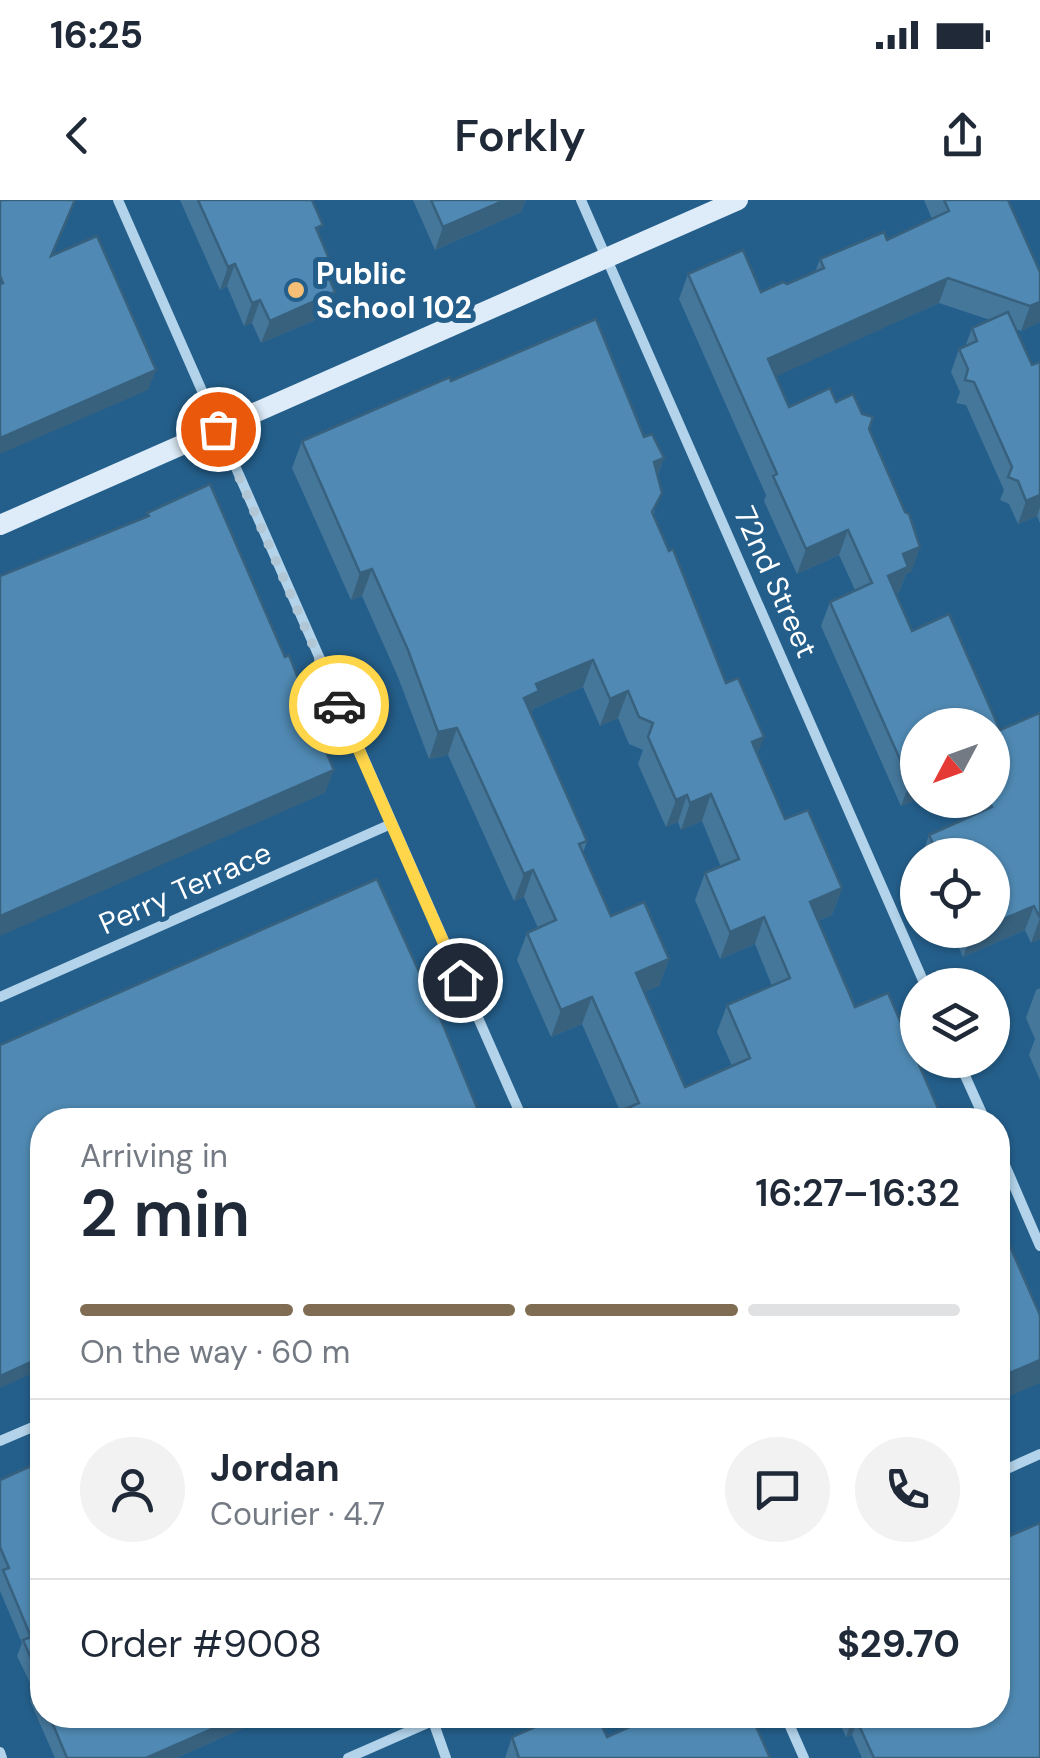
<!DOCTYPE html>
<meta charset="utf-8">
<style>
body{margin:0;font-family:"DM Sans",sans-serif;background:#f2f2f3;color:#1f2937;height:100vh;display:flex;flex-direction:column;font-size:38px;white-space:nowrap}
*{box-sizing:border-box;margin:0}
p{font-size:32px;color:#747a83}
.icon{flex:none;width:55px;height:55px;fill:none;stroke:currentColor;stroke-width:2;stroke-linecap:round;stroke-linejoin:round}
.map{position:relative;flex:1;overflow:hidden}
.panel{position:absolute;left:30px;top:908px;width:980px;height:620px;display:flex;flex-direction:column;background:#fff;border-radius:40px;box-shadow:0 2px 8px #0004}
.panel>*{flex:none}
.needle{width:65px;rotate:229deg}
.buttons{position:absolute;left:900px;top:508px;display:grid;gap:20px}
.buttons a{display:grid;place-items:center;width:110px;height:110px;border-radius:50%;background:#fff;box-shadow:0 2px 8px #0004;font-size:50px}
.pin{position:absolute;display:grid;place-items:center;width:85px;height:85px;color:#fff;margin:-42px;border:5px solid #fff;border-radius:50%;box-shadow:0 2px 10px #0007}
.courier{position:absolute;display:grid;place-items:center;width:100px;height:100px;margin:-50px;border:8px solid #ffd54a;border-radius:50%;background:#fff;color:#222;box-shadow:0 2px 12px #0007}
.head em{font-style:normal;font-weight:600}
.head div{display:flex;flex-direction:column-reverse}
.head{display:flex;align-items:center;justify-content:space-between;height:170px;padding:0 50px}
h1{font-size:65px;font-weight:600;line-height:75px}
.bar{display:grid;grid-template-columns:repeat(4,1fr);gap:15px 10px;align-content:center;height:120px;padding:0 50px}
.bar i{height:12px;border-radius:8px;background:#e0e1e3}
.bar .selected{background:#7f6c53}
.bar p{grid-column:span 4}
.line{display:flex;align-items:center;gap:25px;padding:0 50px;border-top:2px solid #e0e1e3}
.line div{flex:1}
.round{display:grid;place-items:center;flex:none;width:105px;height:105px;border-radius:52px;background:#f2f2f3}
.status{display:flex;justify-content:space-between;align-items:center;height:70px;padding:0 50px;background:#fff;direction:ltr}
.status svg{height:28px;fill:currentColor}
header{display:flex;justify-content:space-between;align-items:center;height:130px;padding:0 50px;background:#fff;font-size:45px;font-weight:600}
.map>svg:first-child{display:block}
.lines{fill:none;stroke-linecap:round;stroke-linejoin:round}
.street{stroke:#b2d3ea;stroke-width:10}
.secondary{stroke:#ddecf8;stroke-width:20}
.wall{fill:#45779b;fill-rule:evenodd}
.shaded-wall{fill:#38617e}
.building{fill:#508ab4;stroke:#38617e;stroke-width:2.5;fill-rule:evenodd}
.done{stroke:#b2c7d6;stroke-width:10;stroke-dasharray:0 18}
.route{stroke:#ffd54a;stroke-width:12}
.poi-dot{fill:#f5bf75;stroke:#245f8b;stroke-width:4}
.labels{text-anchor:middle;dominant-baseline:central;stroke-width:10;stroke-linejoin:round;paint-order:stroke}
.poi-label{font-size:30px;font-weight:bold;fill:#fff;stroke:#245f8b;text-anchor:start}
.street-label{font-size:30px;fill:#fff;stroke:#245f8b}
</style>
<div class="status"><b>16:25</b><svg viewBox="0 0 49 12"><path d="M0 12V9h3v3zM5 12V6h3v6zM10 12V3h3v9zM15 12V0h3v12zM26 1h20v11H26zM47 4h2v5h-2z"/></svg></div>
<header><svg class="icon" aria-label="back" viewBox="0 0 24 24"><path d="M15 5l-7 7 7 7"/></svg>Forkly<svg class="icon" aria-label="share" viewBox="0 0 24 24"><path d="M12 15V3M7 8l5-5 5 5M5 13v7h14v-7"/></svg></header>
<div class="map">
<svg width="1040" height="1558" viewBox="0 0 1040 1558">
<rect width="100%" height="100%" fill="#245f8b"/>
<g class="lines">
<g class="street">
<polyline points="118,0 523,920"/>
<polyline points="581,0 925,785"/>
<polyline points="0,797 391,624"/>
<polyline points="958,860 985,920"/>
<polyline points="998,949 1040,1046"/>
<polyline points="0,1241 42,1223"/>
<polyline points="998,1273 1040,1254"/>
<polyline points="785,1515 804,1558"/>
<polyline points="433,1521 446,1558"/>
<polyline points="0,1552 2,1558"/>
<polyline points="348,1558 446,1515"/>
</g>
<polyline class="secondary" points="0,325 738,0"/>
</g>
<g class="wall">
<polygon points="180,0 312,0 329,78 335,92 327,115 261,143 252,123 244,126 227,86 220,90"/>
<polygon points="413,0 526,0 521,12 435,50"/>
<polygon points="924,0 1008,0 1040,122 1021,131 1016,129 1032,165 1040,162 1040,323 1037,316 1018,324 1009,304 1000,300 1004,290 966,205 956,203 960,192 951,172 959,149 965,147 972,128 990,120 939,103 775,176 789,207 836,202 869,229 912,371 906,374 899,392 896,393 912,431 1000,530 1040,513 1040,739 1031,743 1025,730 963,757 951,730 992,730 992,655 922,655 929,635 975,615 968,600 992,600 992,525 918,525 918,599 901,606 821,426 830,402 855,390 839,355 797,374 764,301 766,295 679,99 688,74 761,92 787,84 815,72 820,59 887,40 932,19"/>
<path d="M451,181L644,237L664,258L658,275L654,316L785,619L842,688L832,715L818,721L855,807L943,920H606L607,917L620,911L582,824L551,837L517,760L527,733L538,728L524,697L514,701L448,555L429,559L398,477L362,396L351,400L292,268L302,241ZM583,487L600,526L618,518L629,544L643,550L638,564L666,627L678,622L681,630L702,621L721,667L705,673L695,700L720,759L755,744L772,786L727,805L717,832L732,866L685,887L644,792L659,786L669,759L611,716L583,653L587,641L531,514L533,509Z"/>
<polygon points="1040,788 1040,880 1029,855 1035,839 1026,818 1036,790"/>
<polygon points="42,1261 42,1515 273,1515 176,1558 55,1558 30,1501 34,1491 17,1456 22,1443 0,1391 0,1280"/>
<polygon points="641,1515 751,1515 770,1558 505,1558 512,1537 607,1537 643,1521"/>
<polygon points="836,1515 998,1515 1040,1558 862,1558 852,1535 846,1537"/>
</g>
<g class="shaded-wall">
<polygon points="505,0 526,0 521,12 435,50 443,27"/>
<polygon points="235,64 227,86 220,90 228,67"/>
<polygon points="948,78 939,103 759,184 768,159"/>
<polygon points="335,92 327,115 261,143 270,121"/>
<polygon points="260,100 252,123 244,126 252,103"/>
<polygon points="1040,102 1040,122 1021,131 1030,106"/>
<polygon points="156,170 148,190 0,254 0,238"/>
<polygon points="664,258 654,285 654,262"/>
<polygon points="1040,295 1040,307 1037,316 1018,324 1026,301"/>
<polygon points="848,330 839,355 797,374 806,349"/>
<polygon points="920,347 912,371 906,374 899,392 879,400 888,376 903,354"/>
<polygon points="372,369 362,396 351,400 360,373"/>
<polygon points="593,460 583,487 533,509 530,518 524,498 536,484"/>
<polygon points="628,491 618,518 600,526 610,499"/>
<polygon points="457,528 448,555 429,559 438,532"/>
<polygon points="764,537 754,564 752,542"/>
<polygon points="334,570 325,593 0,736 0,716"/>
<polygon points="918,578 918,599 901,606 910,582"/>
<polygon points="711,594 702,621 681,630 690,603"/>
<polygon points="687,595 678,622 666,627 676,600"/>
<polygon points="533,670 524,697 514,701 524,674"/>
<polygon points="842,688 832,715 800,728 810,702"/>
<polygon points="1034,706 1025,730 963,757 972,733 978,730 992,730 992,724"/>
<polygon points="764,717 755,744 720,759 730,732"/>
<polygon points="1040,718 1040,739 1031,743"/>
<polygon points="669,759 659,786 626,800 636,773"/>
<polygon points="592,797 582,824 551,837 561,810"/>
<polygon points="42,1157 42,1169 0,1188 0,1176"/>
<polygon points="1040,1160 1040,1183 998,1201 998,1178"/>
<polygon points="244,1515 273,1515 176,1558 146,1558"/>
<polygon points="857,1521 852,1535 846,1537 851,1523"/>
</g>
<g class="building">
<polygon points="0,0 75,0 51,56 97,36 156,170 0,238 0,84 3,83 0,76"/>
<polygon points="198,0 312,0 323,25 316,28 333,68 326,71 335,92 270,121 260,100 252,103 235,64 228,67"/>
<polygon points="431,0 505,0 443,27"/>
<polygon points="944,0 1008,0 1040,72 1040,102 1030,106 948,78 768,159 789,207 830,188 836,202 853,194 862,214 873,217 869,229 905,312 909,314 920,347 903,354 908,367 888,376 912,431 949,414 1000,530 1040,513 1040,718 1034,706 992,724 992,655 938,655 929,635 992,607 988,600 992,600 992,525 918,525 918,578 910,582 830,402 872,383 848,330 806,349 773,276 777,274 688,74 743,50 761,92 783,82 787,84 824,68 820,59 884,32 887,40 949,11"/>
<polygon points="1008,112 1032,165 1040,162 1040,295 1026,301 1018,281 1008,277 1012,267 974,182 965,180 968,169 959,149 977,141 972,128"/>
<path d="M596,119L644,237L652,234L664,258L654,262L662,293L652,312L669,351L673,349L726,483L738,478L764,537L752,542L785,619L808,610L842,688L810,702L855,807L888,793L943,920H777L774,915L763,920H609L607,917L639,903L592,797L561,810L527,733L556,720L533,670L524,674L457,528L438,532L408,450L372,369L360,373L302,241L450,177L451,181ZM593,460L610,499L628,491L639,517L653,523L648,537L676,600L687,595L690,603L711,594L739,659L705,673L730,732L764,717L790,778L727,805L750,858L685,887L636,773L669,759L644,702L611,716L579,644L587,641L524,498L539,491L536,484Z"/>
<polygon points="210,284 285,457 289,455 303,491 300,493 334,570 0,716 0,376 149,316 147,313"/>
<polygon points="377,679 444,827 482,920 42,920 42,1157 0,1176 0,845"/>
<polygon points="998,1019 1040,1115 1040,1160 998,1178"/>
<polygon points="42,1261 42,1370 39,1372 42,1380 42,1501 36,1485 42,1483 23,1440 31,1437 3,1370 9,1368 0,1347 0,1280"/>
<polygon points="1040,1323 1040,1558 874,1558 857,1521 851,1523 848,1515 998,1515 998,1341"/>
<polygon points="49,1515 244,1515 146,1558 67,1558"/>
<polygon points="562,1515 597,1515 607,1537 656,1515 751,1515 770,1558 519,1558 512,1537"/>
</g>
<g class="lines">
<polyline class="done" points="218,229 339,505"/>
<polyline class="route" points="339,505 460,780"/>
</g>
<circle class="poi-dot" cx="296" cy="90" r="10"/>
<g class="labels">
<g class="poi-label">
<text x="316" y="73">Public<tspan x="316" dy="34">School 102</tspan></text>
</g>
<g class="street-label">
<text transform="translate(776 382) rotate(66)">72nd Street</text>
<text transform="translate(185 688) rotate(-24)">Perry Terrace</text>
</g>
</g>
</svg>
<div class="buttons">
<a><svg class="needle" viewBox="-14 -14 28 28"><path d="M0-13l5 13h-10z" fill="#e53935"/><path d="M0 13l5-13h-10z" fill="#747a83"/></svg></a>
<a><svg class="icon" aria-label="locate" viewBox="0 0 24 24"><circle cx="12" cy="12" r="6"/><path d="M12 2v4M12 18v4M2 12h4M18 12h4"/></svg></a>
<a><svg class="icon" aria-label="layers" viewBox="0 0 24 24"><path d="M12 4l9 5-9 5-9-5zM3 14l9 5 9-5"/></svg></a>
</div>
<div class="pin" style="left:218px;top:229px;background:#ea580c"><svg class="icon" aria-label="bag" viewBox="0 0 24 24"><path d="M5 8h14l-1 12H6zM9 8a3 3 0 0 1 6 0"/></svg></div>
<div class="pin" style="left:460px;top:780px;background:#1f2937"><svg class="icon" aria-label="home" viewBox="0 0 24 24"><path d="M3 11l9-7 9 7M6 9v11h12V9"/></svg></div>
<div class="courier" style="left:339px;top:505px"><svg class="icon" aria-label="car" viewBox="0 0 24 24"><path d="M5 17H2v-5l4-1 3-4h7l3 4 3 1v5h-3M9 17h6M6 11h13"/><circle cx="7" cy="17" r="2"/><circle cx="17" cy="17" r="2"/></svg></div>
<section class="panel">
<div class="head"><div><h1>2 min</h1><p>Arriving in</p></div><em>16:27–16:32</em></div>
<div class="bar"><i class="selected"></i><i class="selected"></i><i class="selected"></i><i></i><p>On the way · 60 m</p></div>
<div class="line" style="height:180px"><a class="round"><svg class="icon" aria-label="person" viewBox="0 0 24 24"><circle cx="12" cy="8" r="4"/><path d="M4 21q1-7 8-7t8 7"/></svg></a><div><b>Jordan</b><p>Courier · 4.7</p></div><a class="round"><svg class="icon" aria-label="chat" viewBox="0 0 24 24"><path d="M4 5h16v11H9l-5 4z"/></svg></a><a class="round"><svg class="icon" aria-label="phone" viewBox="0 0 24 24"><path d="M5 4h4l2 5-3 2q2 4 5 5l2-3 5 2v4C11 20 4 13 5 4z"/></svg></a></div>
<div class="line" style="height:130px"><div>Order #9008</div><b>$29.70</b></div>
</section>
</div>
